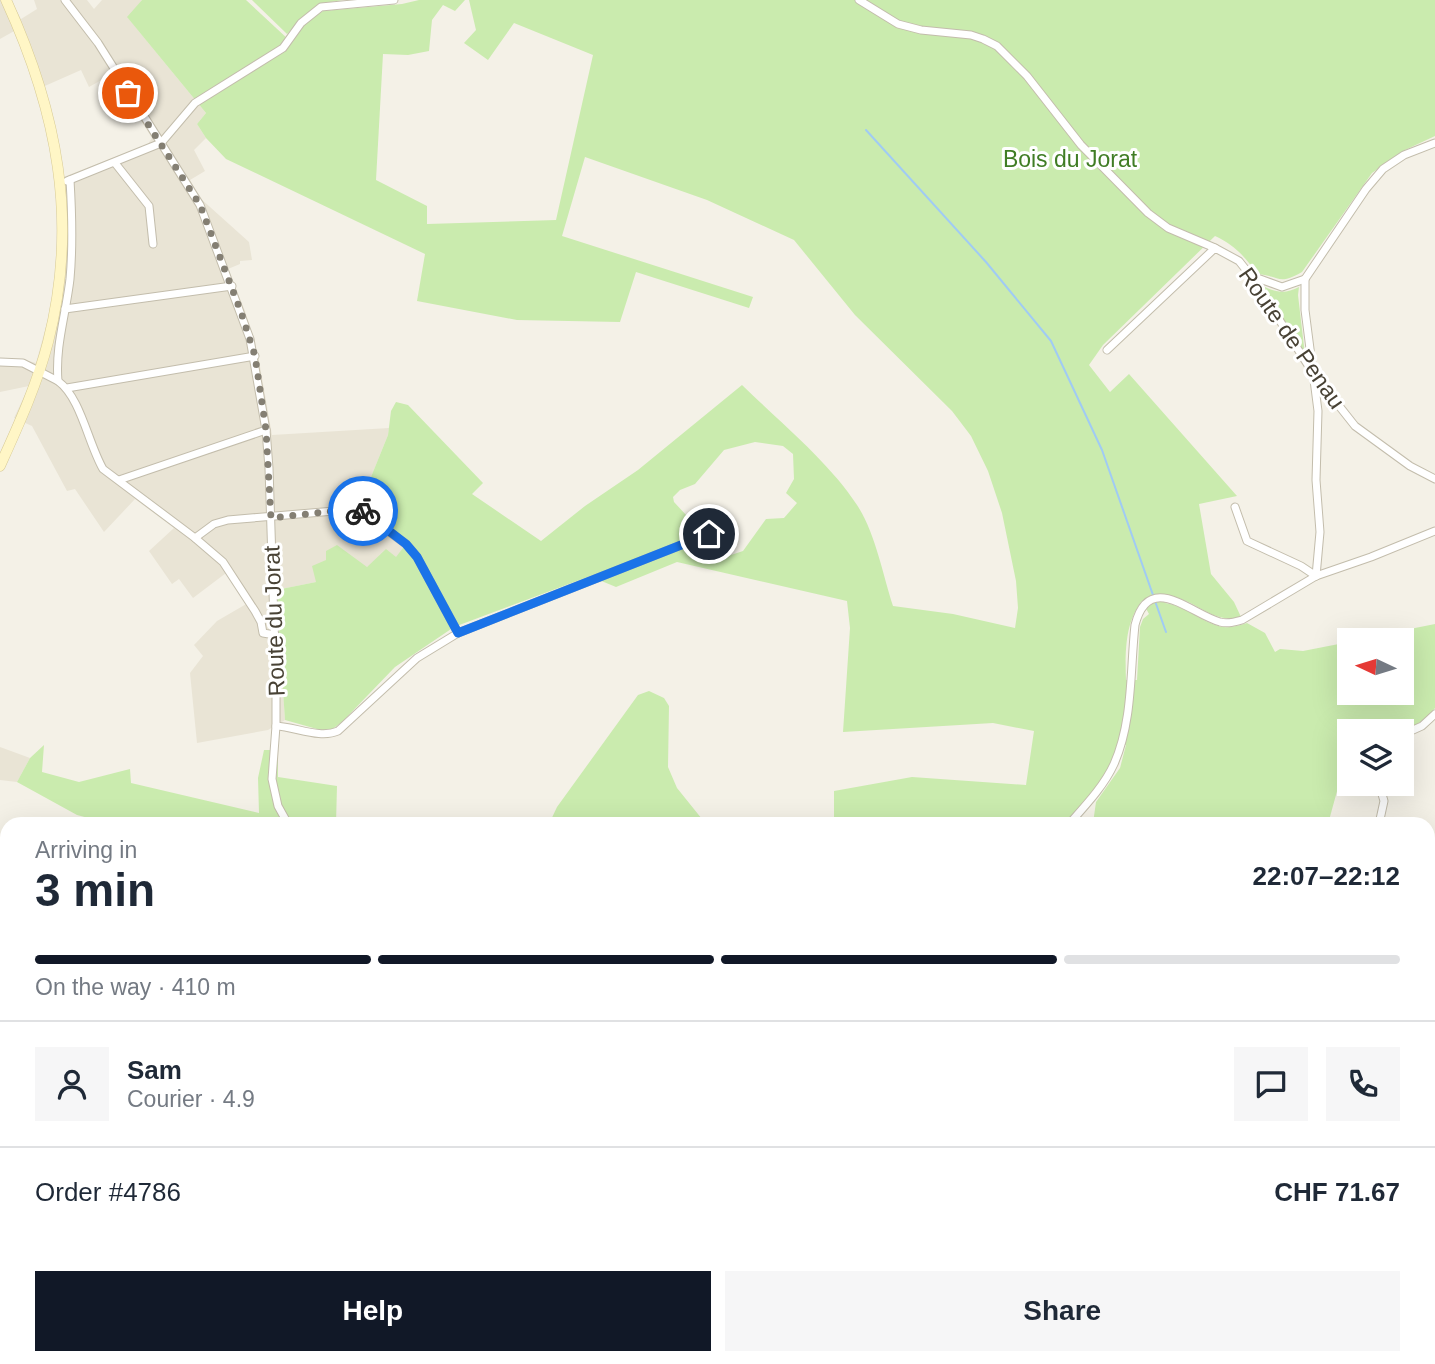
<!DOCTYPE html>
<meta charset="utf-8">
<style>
body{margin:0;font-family:Arial,sans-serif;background:#f6f6f7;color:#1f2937;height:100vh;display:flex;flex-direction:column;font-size:26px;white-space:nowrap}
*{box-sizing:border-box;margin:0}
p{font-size:23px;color:#747a83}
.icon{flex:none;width:38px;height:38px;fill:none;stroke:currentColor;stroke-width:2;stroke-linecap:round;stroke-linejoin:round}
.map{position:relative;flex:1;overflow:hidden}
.details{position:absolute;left:0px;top:817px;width:1435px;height:548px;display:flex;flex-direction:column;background:#fff;border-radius:21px 21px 0 0;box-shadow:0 7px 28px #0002}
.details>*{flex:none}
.needle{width:46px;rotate:274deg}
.fabs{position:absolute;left:1337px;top:628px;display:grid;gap:14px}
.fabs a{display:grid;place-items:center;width:77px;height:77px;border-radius:0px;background:#fff;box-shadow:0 7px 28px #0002;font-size:35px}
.pin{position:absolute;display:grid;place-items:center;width:60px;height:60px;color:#fff;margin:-30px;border:4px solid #fff;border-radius:50%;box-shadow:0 2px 7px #0007}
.courier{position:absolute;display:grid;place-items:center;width:70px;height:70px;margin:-35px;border:5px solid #1a73e8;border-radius:50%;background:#fff;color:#222;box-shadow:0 2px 9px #0007}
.head em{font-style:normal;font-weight:700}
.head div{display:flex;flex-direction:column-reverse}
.head{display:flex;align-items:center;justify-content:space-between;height:119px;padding:0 35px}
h1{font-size:46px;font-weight:700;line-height:52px}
.bar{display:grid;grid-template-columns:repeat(4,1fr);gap:10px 7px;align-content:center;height:84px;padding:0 35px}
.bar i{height:9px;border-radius:5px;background:#e0e1e3}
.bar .current{background:#111827}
.bar p{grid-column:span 4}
.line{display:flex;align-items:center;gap:18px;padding:0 35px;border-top:2px solid #e0e1e3}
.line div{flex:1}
.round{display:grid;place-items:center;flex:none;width:74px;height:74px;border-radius:0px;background:#f6f6f7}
.button{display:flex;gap:14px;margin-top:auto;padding:14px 35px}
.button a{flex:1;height:80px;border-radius:0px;background:#111827;color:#fff;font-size:28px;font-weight:700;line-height:80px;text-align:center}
.button a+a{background:#f6f6f7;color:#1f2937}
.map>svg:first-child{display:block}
.residential{fill:#e9e4d5}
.green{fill:#caebae;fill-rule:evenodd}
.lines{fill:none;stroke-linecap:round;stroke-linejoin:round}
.stream{stroke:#a0cbf4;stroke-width:2}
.street-casing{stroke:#c3bdac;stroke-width:9}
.secondary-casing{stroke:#d7ca94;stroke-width:11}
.street{stroke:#fff;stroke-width:7}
.secondary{stroke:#fff6c6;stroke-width:10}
.done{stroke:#847f73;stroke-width:7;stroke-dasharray:0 12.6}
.route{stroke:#1a73e8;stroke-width:9}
.labels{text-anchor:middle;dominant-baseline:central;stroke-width:6;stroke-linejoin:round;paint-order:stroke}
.park-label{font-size:23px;fill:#407d25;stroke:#fff}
.street-label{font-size:23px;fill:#484235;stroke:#fff}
</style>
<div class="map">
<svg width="1435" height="1364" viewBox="0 0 1435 1364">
<rect width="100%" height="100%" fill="#f4f1e7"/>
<g class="residential">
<polygon points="0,0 11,0 21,19 37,9 34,0 87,0 94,9 102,0 142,0 128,18 206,113 197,124 206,138 194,150 205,171 190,180 200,198 249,242 252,260 240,261 240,264 228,269 245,311 258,355 272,435 389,428 388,435 358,509 406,544 396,558 367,567 326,560 316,582 276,590 285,720 268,730 197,743 190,673 203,656 194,645 217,621 248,603 230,570 193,598 179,579 172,584 149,551 174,528 135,499 104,532 75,489 67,491 32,426 14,418 29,386 0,392 0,359 21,359 36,363 51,308 59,242 56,180 148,144 152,138 112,74 89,87 81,70 38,89 16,30 0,39"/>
<polygon points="0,747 30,758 17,782 0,780"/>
<polygon points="379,1358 418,1358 419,1360 429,1358 493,1358 490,1364 377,1364"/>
</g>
<g class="green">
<path d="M142,0H246L289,40L303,25L323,11L402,4L419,0H465L455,11L443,5L432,20L429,51L408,55L383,54L376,180L427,206V224L556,220L593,55L514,23L488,60L464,43L476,30L469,0H1435V136L1405,150L1372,173L1302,272C1277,286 1281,276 1257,274C1245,256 1234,245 1215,236L1103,345L1089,365L1110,392L1129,374L1237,496L1199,504L1211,574L1234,602L1241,617C1209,625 1194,595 1163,596L1165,603C1187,606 1205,625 1224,627C1232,628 1240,625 1247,623L1265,633L1275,652L1280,649L1303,651L1349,642V693H1402V640H1355L1435,624V708C1414,737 1381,731 1349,732V776L1342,773L1328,824L1093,823L1096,802L1120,768L1126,745H1120L1114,764L1069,824H834V791L912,777L1026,785L1034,731L993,723L843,732L850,628L847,601L677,562L616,587L599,580L593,575L454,627L395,667L342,722L331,730L324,731L285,720L276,590L316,582L312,566L326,560V551L337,545L367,567L386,549L396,557L406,544L358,509L388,435L391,411L396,402L408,405L483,483L472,494L541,541L585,506L638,470L742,385C778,420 831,464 857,505C875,532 883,575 893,606L953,614L1015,628L1018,608L1016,581L1002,513L988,471L971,436L952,411L855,315L794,240L707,200L585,157L562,236L753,297L749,308L636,272L620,322L517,320L417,301L425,254L226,159L206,138L197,124L206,113L127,17ZM755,442L783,446L793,454L794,479L786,493L797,503L784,518L766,519L743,551L719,559L697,543L699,529L674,502L673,497L680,490L695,484L724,450ZM1142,601L1149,614L1143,619L1140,627L1137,680H1126C1125,653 1125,622 1142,601Z"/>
<polygon points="252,0 343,0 318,4 287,34"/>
<path d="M1263,286C1276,293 1286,294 1299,287L1298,295L1305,355Z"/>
<polygon points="649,691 664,698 669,706 668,767 677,788 706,824 549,824 557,807 638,695"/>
<polygon points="44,745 42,772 79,782 130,769 131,783 259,813 258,778 264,750 278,750 278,777 337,786 336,824 111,824 77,815 17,782 30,758"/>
<polygon points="1428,1055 1435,1057 1435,1290 1428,1285"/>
<polygon points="0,1345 7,1345 7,1358 116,1358 116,1364 0,1364"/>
<polygon points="765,1358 836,1358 838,1359 836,1364 765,1364"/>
<polygon points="1053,1358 1385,1358 1375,1364 1063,1364"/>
</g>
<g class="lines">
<g class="stream">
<polyline points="866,130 986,262 1051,341 1102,450 1153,595"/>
<polyline points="1155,601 1166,632"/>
</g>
<g class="street-casing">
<g id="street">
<polyline points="65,0 98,43 200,205 250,339 266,430 269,468 276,684 276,726 272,779 278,806 288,824"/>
<polyline points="859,0 898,24 921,30 971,35 983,39 997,46 1027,76 1081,145 1148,213 1168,228 1215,248"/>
<polyline points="115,163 149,206 153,244"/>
<path d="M70,180C72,213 73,246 70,279C66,314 55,346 58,381C81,398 88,443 103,469L195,538L223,562L255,611L261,622L263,633L275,635"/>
<polyline points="67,181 161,143 195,103 283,48 301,23 321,7 394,0"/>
<polyline points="1305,279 1305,310 1318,411 1316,480 1320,532 1316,576"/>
<polyline points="1254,280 1260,279 1282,287 1305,279 1366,189 1383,169 1404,155 1435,143"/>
<polyline points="65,309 232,286"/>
<polyline points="1107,350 1215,248 1239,261 1254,280 1313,373 1355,426 1410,466 1435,479"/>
<polyline points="0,362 23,363 58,381"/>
<polyline points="67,388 255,356"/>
<polyline points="119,480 266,430"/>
<polyline points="1235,507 1247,541 1301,566 1316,576"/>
<polyline points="195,538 214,524 228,520 358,509 406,544 417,557 458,633"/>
<path d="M276,726C296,727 320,739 338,731L417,658L458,633L709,534"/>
<polyline points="1402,735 1422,726 1435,714"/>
<polyline points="1379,784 1384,801 1379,824"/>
<path d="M1069,824C1085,806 1104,786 1114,764C1133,721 1130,671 1135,625C1149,570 1191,614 1220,622C1228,624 1235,622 1242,620L1316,576L1371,557L1435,531"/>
<polyline points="0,1142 7,1143"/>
<polyline points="404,1358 406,1364"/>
<polyline points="1060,1358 1074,1364"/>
</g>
</g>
<g class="secondary-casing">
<path id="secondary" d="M0,466C18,426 37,385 48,342C79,221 57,111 6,0"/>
</g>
<use href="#street" class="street"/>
<use href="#secondary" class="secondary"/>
</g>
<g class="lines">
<polyline class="done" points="128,93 200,205 241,312 255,356 266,430 271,518 351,509 363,511"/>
<polyline class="route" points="363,511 406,544 417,557 458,633 709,534"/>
</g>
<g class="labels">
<g class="park-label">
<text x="1070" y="159">Bois du Jorat</text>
</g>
<g class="street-label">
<text transform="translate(1292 338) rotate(55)">Route de Penau</text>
<text transform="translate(274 621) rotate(-92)">Route du Jorat</text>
</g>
</g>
</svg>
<div class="fabs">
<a><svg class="needle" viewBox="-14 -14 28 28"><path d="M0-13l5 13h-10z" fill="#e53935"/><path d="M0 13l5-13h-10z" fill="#747a83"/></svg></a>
<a><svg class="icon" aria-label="layers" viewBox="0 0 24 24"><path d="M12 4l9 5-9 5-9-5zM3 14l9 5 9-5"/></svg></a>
</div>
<div class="pin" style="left:128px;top:93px;background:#ea580c"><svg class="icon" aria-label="bag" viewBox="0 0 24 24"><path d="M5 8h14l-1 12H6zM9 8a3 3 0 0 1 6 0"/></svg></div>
<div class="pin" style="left:709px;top:534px;background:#1f2937"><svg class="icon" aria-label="home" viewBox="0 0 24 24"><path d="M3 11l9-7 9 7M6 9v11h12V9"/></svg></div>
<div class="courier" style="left:363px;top:511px"><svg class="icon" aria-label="bike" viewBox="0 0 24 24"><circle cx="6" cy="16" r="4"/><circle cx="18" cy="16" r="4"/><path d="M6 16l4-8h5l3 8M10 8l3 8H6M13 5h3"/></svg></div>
<section class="details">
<div class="head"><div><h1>3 min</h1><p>Arriving in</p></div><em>22:07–22:12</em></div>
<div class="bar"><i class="current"></i><i class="current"></i><i class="current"></i><i></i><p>On the way · 410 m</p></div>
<div class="line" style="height:126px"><a class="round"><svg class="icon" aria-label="person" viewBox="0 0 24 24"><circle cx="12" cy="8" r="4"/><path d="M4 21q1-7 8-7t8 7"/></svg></a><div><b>Sam</b><p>Courier · 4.9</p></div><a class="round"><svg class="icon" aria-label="chat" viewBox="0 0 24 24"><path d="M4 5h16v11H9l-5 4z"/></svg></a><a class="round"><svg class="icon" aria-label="phone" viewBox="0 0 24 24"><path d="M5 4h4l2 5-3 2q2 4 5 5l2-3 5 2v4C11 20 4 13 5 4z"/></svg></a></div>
<div class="line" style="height:91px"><div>Order #4786</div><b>CHF 71.67</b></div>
<div class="button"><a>Help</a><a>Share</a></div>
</section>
</div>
